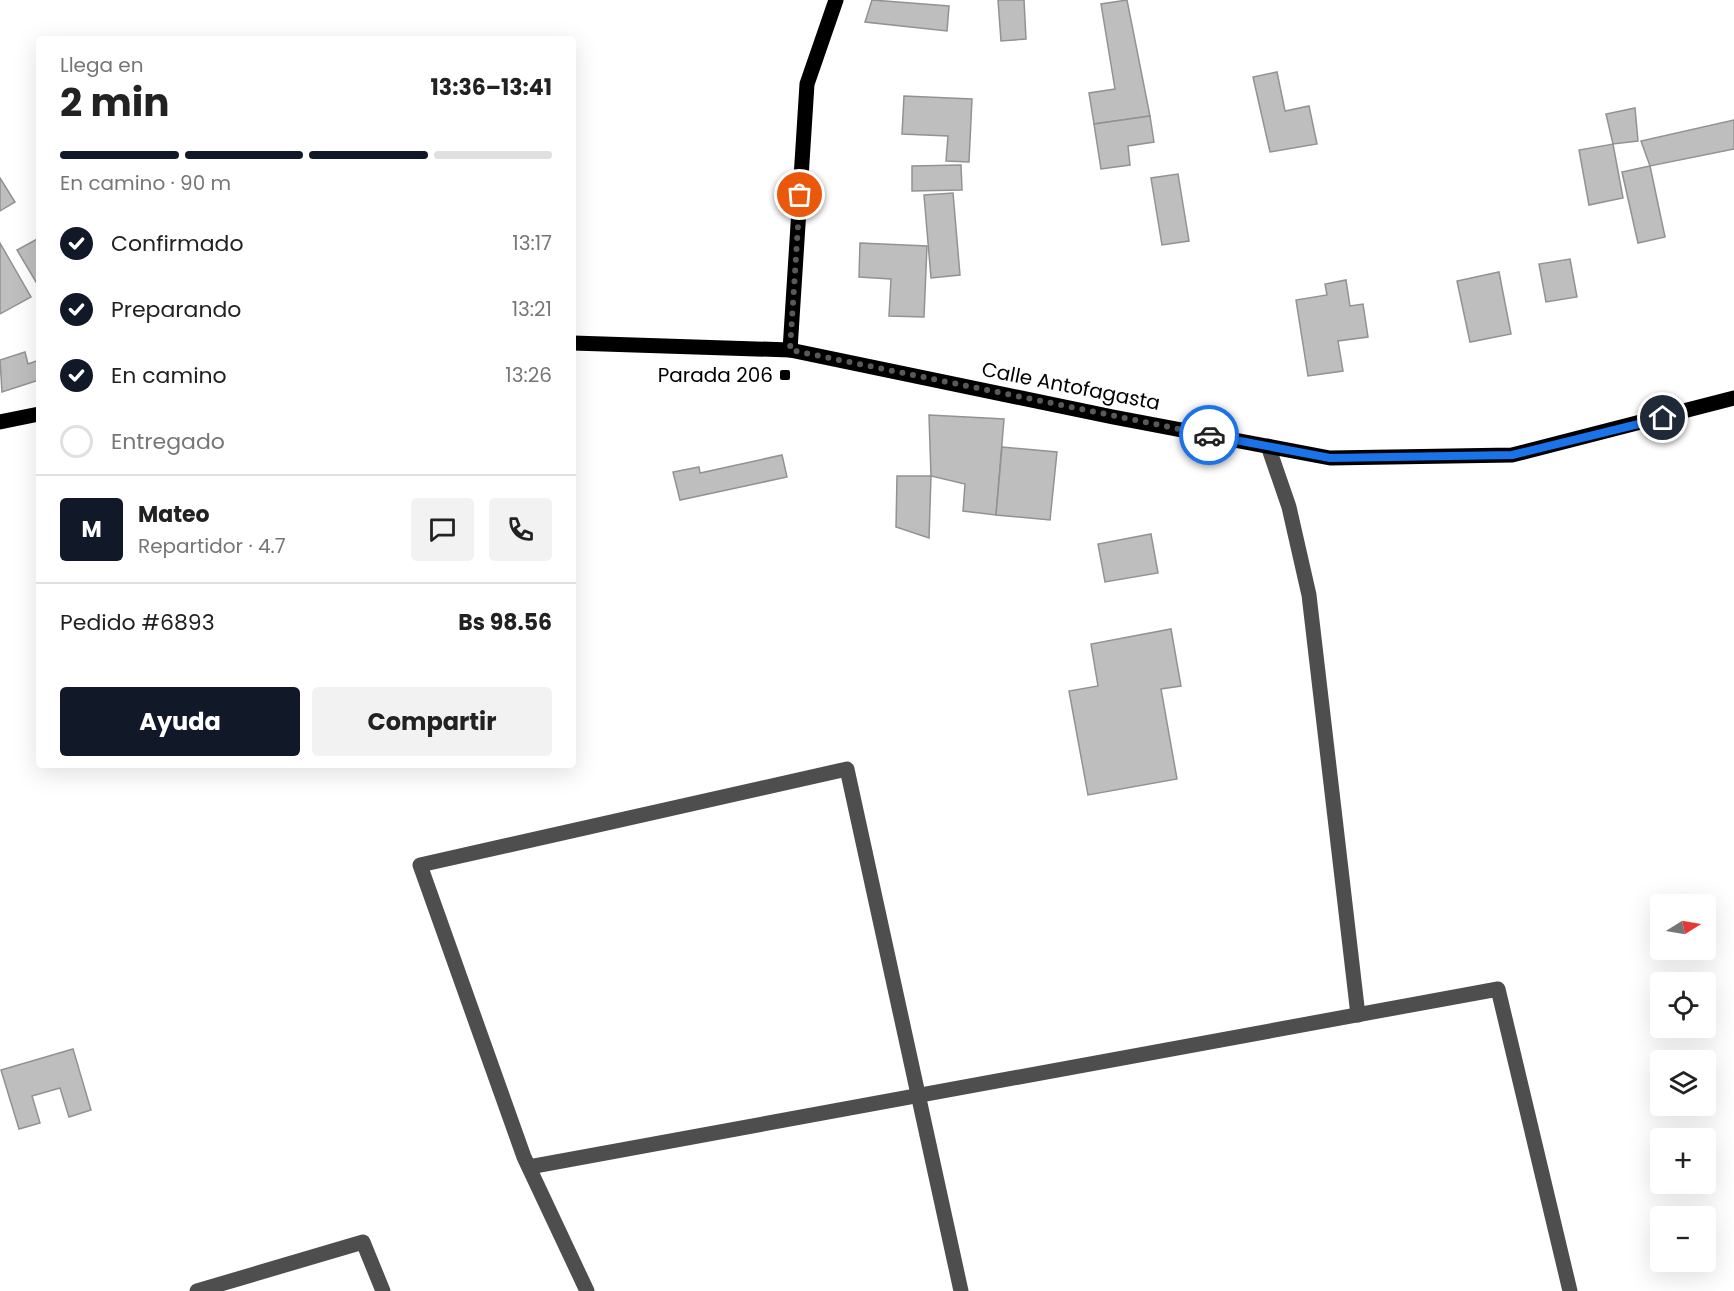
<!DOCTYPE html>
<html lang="es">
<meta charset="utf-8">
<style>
body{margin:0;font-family:Poppins,sans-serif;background:#f2f2f2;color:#222;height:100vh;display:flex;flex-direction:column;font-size:22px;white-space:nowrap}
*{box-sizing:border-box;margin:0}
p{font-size:20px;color:#767676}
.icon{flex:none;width:33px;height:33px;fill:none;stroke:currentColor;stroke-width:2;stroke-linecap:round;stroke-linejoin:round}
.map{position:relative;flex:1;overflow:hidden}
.panel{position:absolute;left:36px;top:36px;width:540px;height:732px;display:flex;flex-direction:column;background:#fff;border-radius:6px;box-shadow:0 6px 24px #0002}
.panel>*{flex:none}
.needle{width:39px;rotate:79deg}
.fabs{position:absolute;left:1650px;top:894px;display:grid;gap:12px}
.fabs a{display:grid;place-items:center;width:66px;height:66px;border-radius:6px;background:#fff;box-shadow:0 6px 24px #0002;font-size:30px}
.pin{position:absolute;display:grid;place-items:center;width:51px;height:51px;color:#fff;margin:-26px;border:3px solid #fff;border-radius:50%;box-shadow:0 2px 6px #0007}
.courier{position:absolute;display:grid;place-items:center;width:60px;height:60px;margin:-30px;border:4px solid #1a73e8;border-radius:50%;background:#fff;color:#222;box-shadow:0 2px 8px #0007}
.overview em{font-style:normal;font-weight:700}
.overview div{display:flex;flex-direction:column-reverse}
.overview{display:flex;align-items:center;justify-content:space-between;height:102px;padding:0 24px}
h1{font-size:39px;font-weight:700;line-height:45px}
.bar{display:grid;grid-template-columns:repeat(4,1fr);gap:9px 6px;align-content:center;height:72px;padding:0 24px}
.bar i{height:8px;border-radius:4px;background:#e0e0e0}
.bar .active{background:#111827}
.bar p{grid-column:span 4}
.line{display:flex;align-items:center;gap:15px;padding:0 24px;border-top:2px solid #e0e0e0}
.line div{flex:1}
.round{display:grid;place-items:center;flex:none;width:63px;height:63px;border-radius:6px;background:#f2f2f2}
ol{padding:0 24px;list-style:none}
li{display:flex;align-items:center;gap:18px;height:66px}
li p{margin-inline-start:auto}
li .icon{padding:6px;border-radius:50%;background:#111827;color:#fff;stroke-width:4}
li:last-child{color:#767676}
li i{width:33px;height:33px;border:3px solid #e0e0e0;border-radius:50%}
.action{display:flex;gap:12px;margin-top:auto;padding:12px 24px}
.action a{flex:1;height:69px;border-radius:6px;background:#111827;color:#fff;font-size:24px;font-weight:700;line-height:69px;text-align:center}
.action a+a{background:#f2f2f2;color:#222}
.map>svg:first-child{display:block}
.building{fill:#bebebe;stroke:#929292;stroke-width:1.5}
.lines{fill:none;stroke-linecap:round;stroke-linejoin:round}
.minor{stroke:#4e4e4e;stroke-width:15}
.major{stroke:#000;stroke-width:15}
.done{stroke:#595959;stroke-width:6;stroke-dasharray:0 10.8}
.route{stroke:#1a73e8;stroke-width:8}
.poi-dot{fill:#000;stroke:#fff;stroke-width:2}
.labels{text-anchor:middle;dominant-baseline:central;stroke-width:4.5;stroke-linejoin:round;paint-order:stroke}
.poi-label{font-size:20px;fill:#000;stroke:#fff;text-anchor:end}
.street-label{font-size:20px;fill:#000;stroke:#fff}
</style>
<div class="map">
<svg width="1734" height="1291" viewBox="0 0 1734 1291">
<rect width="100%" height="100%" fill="#fff"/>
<g class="building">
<polygon points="872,0 949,6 947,31 865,22"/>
<polygon points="998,0 1024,0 1026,39 1001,41"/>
<polygon points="1127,0 1150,116 1094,124 1089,93 1115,89 1101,4"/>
<polygon points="1277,72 1285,111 1309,106 1317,144 1270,152 1253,77"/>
<polygon points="904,96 972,99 969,162 946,161 948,136 902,134"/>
<polygon points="1635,108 1638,141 1613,144 1606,114"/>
<polygon points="1150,116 1154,142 1128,146 1130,165 1101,169 1094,124"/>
<polygon points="1734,120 1734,149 1650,166 1641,141"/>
<polygon points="1613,144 1623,198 1589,205 1579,150"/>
<polygon points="961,165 962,190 912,191 912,166"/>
<polygon points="1650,166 1665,237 1638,243 1622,172"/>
<polygon points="1178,174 1189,241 1162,245 1151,178"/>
<polygon points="0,178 15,202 0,211"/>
<polygon points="953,193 960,275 931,278 924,195"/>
<polygon points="39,238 39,287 17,250"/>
<polygon points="0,243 31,297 0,314"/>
<polygon points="860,243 927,246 924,317 889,316 891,279 859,277"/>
<polygon points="1570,259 1577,297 1546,302 1539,264"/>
<polygon points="1499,272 1511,334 1470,342 1457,281"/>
<polygon points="1346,280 1350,306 1363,304 1368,337 1338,341 1343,371 1308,376 1296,300 1327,295 1325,284"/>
<polygon points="25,352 28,364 39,360 39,380 2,392 0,360"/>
<polygon points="929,415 1004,419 996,515 963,511 965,484 931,476"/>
<polygon points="1002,447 1057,452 1050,520 996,515"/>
<polygon points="782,455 787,477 680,500 673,472 699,467 700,473"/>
<polygon points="897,476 931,476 929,538 896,527"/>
<polygon points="1151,534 1158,573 1105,582 1098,544"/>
<polygon points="1171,629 1181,686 1161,689 1177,779 1088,795 1069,691 1098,686 1091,644"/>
<polygon points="73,1049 91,1110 69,1117 60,1088 32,1096 40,1123 19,1129 1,1070"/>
</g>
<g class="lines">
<g class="minor">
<polyline points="1268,446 1289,507 1309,595 1358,1015"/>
<polyline points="529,1167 1498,989 1570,1291"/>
<polyline points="197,1291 363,1242 383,1291"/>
<polyline points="587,1291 524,1157 420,865 847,769 961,1291"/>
</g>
<g class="major">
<polyline points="573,343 790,350 1113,417 1330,458 1512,455 1734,398"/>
<polyline points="790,350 807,84 836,0"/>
<polyline points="0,422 39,414"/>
</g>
</g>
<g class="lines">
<polyline class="done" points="800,195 790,350 1209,435"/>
<polyline class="route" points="1209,435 1330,458 1512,455 1663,418"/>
</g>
<rect class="poi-dot" x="779" y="369" width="12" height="12" rx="3"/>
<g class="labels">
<g class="poi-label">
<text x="773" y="375">Parada 206</text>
</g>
<g class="street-label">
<text transform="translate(1071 386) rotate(11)">Calle Antofagasta</text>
</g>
</g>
</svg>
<div class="fabs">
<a><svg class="needle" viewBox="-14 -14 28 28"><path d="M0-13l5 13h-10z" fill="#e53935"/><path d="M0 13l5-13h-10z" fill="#767676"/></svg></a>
<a><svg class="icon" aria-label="locate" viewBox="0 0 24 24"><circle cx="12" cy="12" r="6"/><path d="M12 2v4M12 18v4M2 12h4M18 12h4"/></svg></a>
<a><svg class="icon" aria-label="layers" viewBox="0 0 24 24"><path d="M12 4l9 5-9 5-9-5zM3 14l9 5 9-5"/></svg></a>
<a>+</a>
<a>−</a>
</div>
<div class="pin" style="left:800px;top:195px;background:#ea580c"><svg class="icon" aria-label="bag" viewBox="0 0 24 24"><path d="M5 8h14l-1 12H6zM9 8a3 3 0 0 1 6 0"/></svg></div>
<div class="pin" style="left:1663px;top:418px;background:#1f2937"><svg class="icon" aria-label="home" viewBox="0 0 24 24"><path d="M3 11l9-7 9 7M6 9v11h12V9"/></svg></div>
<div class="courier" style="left:1209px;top:435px"><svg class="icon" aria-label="car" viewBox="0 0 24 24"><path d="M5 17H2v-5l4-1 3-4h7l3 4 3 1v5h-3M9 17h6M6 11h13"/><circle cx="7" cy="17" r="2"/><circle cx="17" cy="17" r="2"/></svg></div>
<section class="panel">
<div class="overview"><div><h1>2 min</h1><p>Llega en</p></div><em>13:36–13:41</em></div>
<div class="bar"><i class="active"></i><i class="active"></i><i class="active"></i><i></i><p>En camino · 90 m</p></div>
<ol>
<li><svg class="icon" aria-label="check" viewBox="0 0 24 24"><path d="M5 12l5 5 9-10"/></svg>Confirmado<p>13:17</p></li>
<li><svg class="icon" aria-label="check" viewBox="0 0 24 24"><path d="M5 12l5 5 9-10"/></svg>Preparando<p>13:21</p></li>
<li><svg class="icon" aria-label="check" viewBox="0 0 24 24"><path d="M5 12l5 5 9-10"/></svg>En camino<p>13:26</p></li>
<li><i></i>Entregado</li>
</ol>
<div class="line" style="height:108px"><b class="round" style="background:#111827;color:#fff">M</b><div><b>Mateo</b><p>Repartidor · 4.7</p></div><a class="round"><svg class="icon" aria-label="chat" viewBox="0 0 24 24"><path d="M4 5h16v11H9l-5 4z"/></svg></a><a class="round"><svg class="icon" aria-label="phone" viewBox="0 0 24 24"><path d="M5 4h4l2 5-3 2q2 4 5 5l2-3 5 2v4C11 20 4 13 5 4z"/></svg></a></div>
<div class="line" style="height:78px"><div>Pedido #6893</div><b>Bs 98.56</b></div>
<div class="action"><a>Ayuda</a><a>Compartir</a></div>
</section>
</div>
